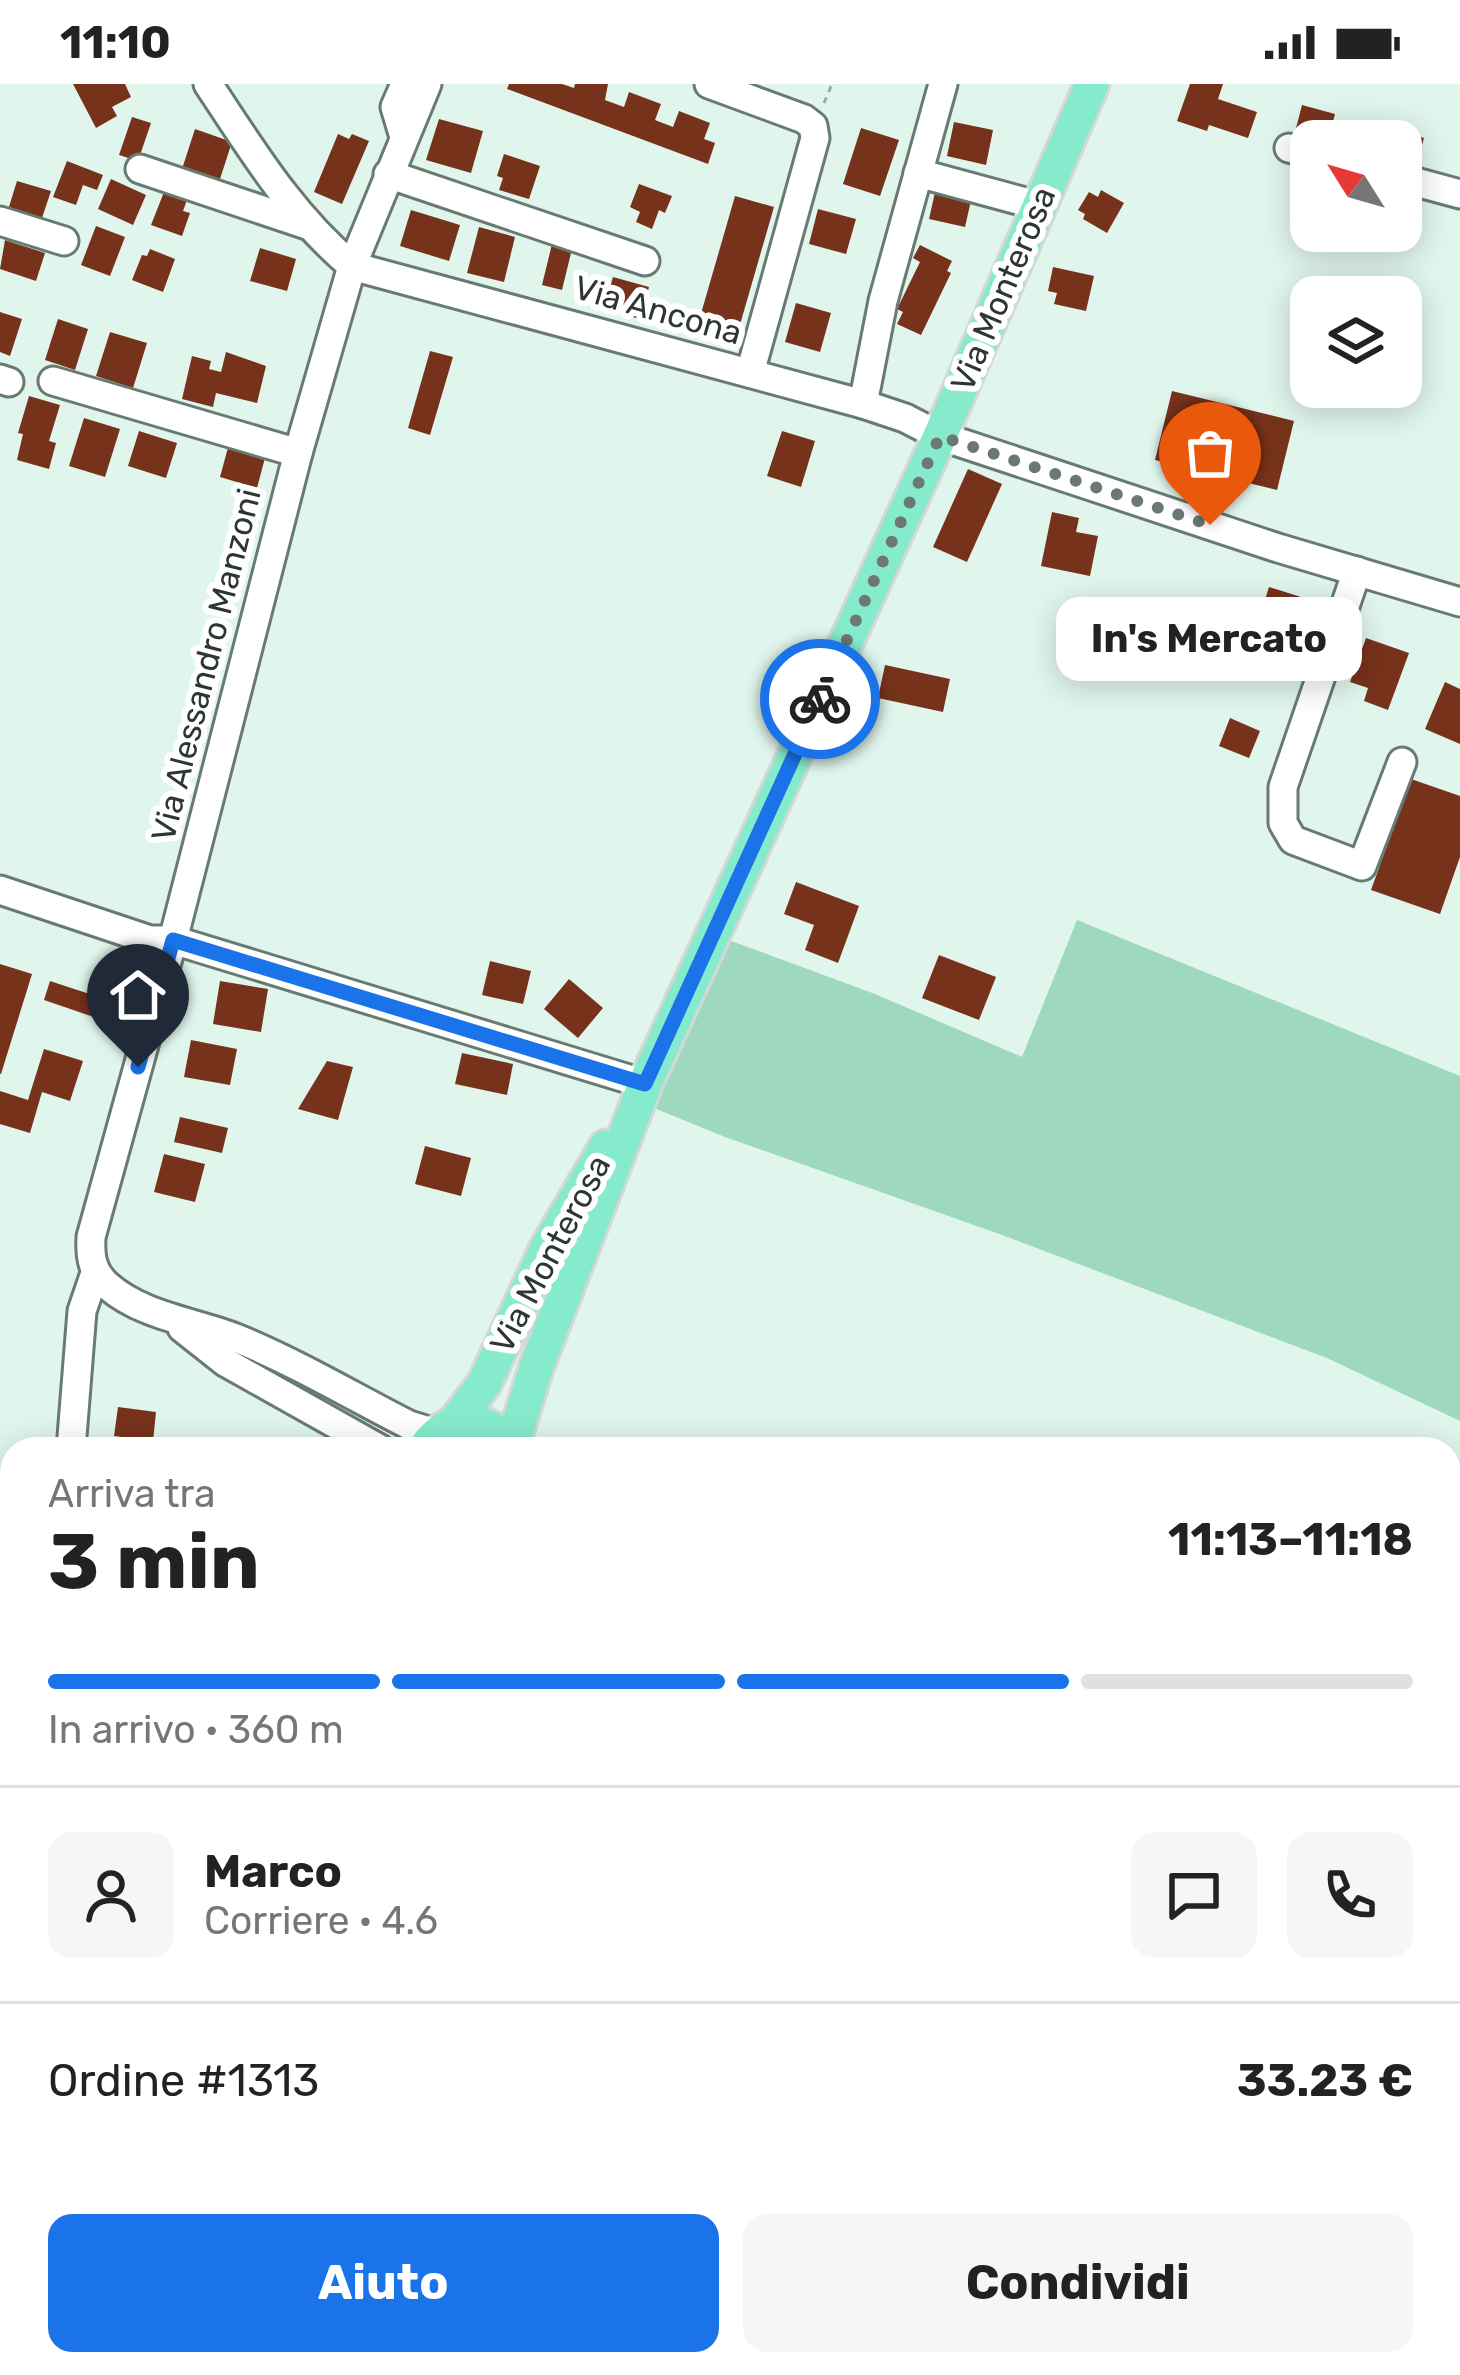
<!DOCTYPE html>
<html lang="it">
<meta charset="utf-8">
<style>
body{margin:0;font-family:Rubik,sans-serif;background:#f6f6f6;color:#222;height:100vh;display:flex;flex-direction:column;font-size:45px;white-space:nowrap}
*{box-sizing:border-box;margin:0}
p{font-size:39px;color:#767676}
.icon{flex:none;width:66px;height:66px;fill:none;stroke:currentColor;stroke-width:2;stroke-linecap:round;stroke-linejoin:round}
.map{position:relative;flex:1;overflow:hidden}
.side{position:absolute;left:0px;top:1353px;width:1461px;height:939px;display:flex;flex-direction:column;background:#fff;border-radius:36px 36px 0 0;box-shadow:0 6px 30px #0003}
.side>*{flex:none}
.needle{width:78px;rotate:307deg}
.buttons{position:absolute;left:1290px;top:36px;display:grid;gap:24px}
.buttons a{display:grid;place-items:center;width:132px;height:132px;border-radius:24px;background:#fff;box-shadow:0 6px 30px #0003;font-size:60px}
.pin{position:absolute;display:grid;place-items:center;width:102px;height:102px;color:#fff;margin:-123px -51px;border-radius:50% 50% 50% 0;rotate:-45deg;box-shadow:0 0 12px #0007}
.pin .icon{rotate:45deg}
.courier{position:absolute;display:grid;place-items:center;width:120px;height:120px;margin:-60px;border:9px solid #1a73e8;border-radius:50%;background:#fff;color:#222;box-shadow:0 3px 15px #0007}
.bubble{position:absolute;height:84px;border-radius:24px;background:#fff;box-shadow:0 6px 30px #0003;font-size:39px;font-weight:700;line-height:84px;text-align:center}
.headline em{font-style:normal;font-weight:700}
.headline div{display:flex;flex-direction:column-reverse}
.headline{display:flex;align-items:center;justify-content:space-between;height:204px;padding:0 48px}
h1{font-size:78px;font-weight:700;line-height:90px}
.bar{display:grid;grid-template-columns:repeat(4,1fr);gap:18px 12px;align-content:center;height:144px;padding:0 48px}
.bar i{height:15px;border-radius:9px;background:#e0e0e0}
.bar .on{background:#1a73e8}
.bar p{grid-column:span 4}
.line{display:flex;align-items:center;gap:30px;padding:0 48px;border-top:3px solid #e0e0e0}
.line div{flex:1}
.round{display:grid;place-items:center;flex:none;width:126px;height:126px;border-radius:24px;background:#f6f6f6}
.primary-button{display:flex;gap:24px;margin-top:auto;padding:24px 48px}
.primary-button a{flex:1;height:138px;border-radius:24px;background:#1a73e8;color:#fff;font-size:48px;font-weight:700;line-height:138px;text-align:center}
.primary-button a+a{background:#f6f6f6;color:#222}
.status{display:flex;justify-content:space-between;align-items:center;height:84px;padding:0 60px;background:#fff;direction:ltr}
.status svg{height:33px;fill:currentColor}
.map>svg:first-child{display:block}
.green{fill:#9ed8bf}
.building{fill:#77321b}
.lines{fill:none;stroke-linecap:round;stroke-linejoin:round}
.minor-casing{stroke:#687b73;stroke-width:33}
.major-casing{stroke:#d5d7d6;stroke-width:39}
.path{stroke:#97a8a0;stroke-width:3;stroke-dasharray:6 6;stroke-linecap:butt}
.minor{stroke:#fff;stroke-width:27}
.major{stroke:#86ebcc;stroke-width:33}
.done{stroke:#6c7973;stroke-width:12;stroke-dasharray:0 21.6}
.route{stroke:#1a73e8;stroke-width:15}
.labels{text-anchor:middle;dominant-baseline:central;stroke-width:12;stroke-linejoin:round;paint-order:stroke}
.street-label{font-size:33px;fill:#2e3632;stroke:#fff}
</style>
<div class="status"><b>11:10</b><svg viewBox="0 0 49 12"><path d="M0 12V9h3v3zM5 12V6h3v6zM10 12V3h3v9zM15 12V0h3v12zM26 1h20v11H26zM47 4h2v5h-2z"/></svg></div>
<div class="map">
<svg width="1460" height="2291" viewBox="0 0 1460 2291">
<rect width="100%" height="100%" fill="#e0f6ec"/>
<polygon class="green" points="1077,836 1460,992 1460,1337 1327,1274 1002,1151 725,1053 654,1024 726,855 875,910 1022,973"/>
<g class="building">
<polygon points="73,0 125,0 131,13 112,23 117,32 96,44"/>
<polygon points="509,0 562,0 574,4 575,0 608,0 605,16 624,23 629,8 661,20 655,36 673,43 679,27 710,39 704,55 715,59 708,80 507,5"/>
<polygon points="1190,0 1223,0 1218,15 1257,28 1248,54 1209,41 1207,47 1177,37"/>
<polygon points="1302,21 1335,30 1328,57 1293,56"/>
<polygon points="132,33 151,39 138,77 119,71"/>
<polygon points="439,35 483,47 471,89 426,76"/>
<polygon points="954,38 993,46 986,81 947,72"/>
<polygon points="1383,41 1424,54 1419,72 1401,67 1401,57 1377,57"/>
<polygon points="861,44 899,56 880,112 843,100"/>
<polygon points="195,45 232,58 219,98 182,85"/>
<polygon points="338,50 349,55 352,50 369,57 342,120 314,108"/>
<polygon points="504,70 540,82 529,115 499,106 503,94 497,92"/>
<polygon points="67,77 103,91 97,106 83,101 76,121 53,113"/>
<polygon points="111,95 146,111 133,141 98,125"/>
<polygon points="17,97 51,107 41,137 8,126"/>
<polygon points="639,100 672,112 665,129 659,126 652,145 636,138 640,128 630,123"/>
<polygon points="936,104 972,112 965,143 929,135"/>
<polygon points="1101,106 1124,119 1107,149 1083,135 1085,130 1078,126 1089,108 1098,113"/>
<polygon points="164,108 187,116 183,127 190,129 182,152 151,141"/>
<polygon points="735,112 774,123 737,251 698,240"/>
<polygon points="818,125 856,135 846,170 809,160"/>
<polygon points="411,126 460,141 449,177 400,162"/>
<polygon points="96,142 125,153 110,192 81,181"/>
<polygon points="479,143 515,153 504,198 467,189"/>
<polygon points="5,156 45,169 36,197 0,185"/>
<polygon points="552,160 572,165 562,206 542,201"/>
<polygon points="920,161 952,177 947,187 951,189 921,251 897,240 903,228 897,225 920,178 913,174"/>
<polygon points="260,164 296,175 287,207 250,197"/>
<polygon points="150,165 175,175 163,208 132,196 142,171 147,172"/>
<polygon points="1053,183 1094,192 1086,227 1054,220 1057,209 1048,207"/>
<polygon points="613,193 649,203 640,235 604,225"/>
<polygon points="796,219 831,229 820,268 785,258"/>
<polygon points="0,228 22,235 10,272 0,268"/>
<polygon points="58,235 88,245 75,286 45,276"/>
<polygon points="110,248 147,259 133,304 96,292"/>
<polygon points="430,267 453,273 430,351 408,344"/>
<polygon points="226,268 266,282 257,319 216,309 213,323 182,315 192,272 211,277 209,285 221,288"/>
<polygon points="1172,307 1294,337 1277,406 1155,376"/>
<polygon points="29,312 60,321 49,357 56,359 49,385 17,376 23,350 18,349"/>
<polygon points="84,334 120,345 105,393 69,382"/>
<polygon points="139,347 177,359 166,394 128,382"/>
<polygon points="782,347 815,357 801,403 767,392"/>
<polygon points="229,360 266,370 257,404 220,393"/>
<polygon points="968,385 1002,400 967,478 933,463"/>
<polygon points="1052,428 1079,434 1076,448 1098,452 1090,492 1041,482"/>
<polygon points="1269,503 1317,518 1301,570 1253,554"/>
<polygon points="1366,554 1409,569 1388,626 1364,617 1368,604 1350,598"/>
<polygon points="885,581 950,595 943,628 878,614"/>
<polygon points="1445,598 1460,605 1460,660 1425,645"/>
<polygon points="1230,634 1260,647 1249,674 1219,662"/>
<polygon points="1411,695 1460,712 1460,773 1440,830 1371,806"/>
<polygon points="796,798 859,822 838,879 805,866 814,841 784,830"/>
<polygon points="939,871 996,893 979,936 922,914"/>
<polygon points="490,877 531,887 523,920 482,911"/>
<polygon points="0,880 32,890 1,990 0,990"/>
<polygon points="569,895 603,924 578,954 544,925"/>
<polygon points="50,897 123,921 117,941 44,916"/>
<polygon points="220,897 268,905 261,948 213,940"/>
<polygon points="191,956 237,965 230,1001 184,993"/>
<polygon points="44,965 83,977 70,1017 42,1008 30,1049 0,1040 0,1007 28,1016"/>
<polygon points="462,969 513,980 507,1011 455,1000"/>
<polygon points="327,977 353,983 338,1036 298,1025"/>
<polygon points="180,1033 228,1044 222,1069 174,1058"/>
<polygon points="425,1062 471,1074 461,1112 415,1100"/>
<polygon points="164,1070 205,1080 195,1118 154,1108"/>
<polygon points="118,1323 156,1328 153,1357 114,1352"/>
<polygon points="0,1476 12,1479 11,1521 0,1518"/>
<polygon points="0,1548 12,1551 5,1595 0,1594"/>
<polygon points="1449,1718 1460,1722 1460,1843 1449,1839"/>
<polygon points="1449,2008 1460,2015 1460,2046 1449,2063"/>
<polygon points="180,2280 222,2280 218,2291 175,2291"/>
<polygon points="533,2280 568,2280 565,2291"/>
</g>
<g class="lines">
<g class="minor-casing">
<g id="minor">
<path d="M208,0C252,66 291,131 352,182L863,320L905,334L940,352L1278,464L1460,518"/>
<path d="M427,0L352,182L298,369L173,856L91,1153C90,1173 92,1188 108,1202C142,1232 195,1238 236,1254C295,1278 352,1312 409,1341L435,1349"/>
<polyline points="709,0 804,35 813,42 815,54 750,289"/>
<polyline points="404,53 395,23 405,0"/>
<polyline points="1289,64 1311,70"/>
<polyline points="140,85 307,141"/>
<polyline points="918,89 1040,122"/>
<polyline points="388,90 645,177"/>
<polyline points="1401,94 1460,110"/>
<polyline points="0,137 64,157"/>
<polyline points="0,295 9,298"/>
<polyline points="53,297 298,369"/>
<polyline points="863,320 883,217 943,0"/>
<polyline points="1357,487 1283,703 1283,739 1293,756 1362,782 1402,678"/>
<polyline points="0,806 150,856 173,856 645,1000"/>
<polyline points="182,1244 225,1278 380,1365"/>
<polyline points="71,1365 82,1227 95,1189"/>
<polyline points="0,1867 12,1800"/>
<polyline points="1449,2080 1460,2085"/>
<polyline points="1449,2151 1460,2123"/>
</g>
</g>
<g class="major-casing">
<g id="major">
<polyline points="454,1339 484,1300 547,1164 606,1063"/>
<polyline points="512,1362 536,1284 645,1000 940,352 1092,0"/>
<path d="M424,1365C451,1328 486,1329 513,1365"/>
<polyline points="1449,1889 1460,1895"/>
<polyline points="0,2158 12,2138"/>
</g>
</g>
<g class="path">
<polyline points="824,19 832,0"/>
<polyline points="1403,2291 1405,2280"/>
</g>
<use href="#minor" class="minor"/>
<use href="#major" class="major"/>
</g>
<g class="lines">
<polyline class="done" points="820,615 940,352 1210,441"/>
<polyline class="route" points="138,983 173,856 645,1000 820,615"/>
</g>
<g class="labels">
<g class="street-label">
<text transform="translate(1003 205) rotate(-67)">Via Monterosa</text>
<text transform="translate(658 226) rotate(16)">Via Ancona</text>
<text transform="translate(206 581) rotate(-76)">Via Alessandro Manzoni</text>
<text transform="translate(550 1170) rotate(-62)">Via Monterosa</text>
</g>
</g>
</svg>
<div class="buttons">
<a><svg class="needle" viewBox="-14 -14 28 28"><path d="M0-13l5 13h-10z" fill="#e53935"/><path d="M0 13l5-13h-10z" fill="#767676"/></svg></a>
<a><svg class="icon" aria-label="layers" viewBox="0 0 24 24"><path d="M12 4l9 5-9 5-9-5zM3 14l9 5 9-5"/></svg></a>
</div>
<div class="pin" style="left:1210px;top:441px;background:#ea580c"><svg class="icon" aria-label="bag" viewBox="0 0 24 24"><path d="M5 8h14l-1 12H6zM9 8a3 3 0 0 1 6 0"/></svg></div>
<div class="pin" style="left:138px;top:983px;background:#1f2937"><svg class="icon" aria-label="home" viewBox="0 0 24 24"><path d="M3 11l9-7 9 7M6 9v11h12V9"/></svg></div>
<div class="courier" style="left:820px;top:615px"><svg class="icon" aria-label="bike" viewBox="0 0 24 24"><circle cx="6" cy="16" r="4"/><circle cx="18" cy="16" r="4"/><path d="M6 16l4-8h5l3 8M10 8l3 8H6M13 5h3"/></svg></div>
<div class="bubble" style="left:1056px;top:513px;width:306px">In's Mercato</div>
<section class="side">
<div class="headline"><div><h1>3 min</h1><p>Arriva tra</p></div><em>11:13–11:18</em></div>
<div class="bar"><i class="on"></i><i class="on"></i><i class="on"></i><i></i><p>In arrivo · 360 m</p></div>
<div class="line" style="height:216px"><a class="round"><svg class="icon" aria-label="person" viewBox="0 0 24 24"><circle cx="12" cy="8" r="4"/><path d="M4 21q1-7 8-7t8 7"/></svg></a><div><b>Marco</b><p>Corriere · 4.6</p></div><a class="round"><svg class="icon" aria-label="chat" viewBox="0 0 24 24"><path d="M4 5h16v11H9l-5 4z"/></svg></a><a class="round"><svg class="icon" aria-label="phone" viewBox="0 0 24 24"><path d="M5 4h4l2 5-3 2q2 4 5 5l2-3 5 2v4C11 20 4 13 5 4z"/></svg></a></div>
<div class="line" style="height:156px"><div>Ordine #1313</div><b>33.23 €</b></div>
<div class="primary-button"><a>Aiuto</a><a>Condividi</a></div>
</section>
</div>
